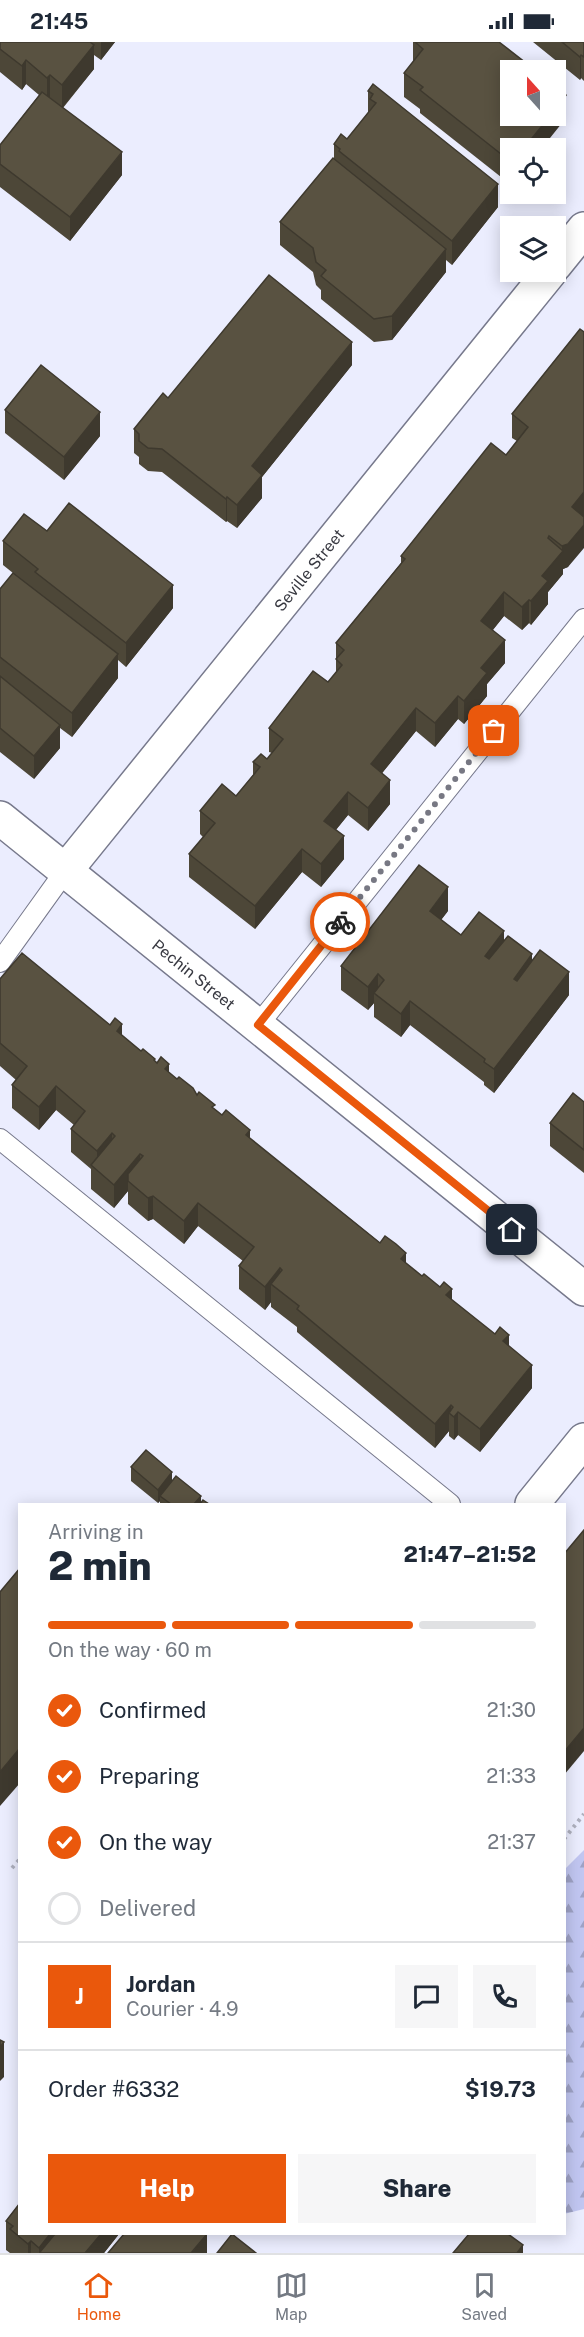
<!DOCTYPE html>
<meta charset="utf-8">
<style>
body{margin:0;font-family:"Public Sans",sans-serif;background:#f6f6f7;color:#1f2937;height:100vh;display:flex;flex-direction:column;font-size:22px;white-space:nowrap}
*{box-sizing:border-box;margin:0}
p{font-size:20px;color:#747a83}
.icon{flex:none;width:33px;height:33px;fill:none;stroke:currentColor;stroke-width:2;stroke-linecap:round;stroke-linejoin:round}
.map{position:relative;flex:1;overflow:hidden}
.panel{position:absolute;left:18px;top:1461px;width:548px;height:732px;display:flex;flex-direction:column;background:#fff;border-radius:0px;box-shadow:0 3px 15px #0003}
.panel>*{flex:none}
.needle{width:39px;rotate:339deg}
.fabs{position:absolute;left:500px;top:18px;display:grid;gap:12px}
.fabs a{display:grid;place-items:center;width:66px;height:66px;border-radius:0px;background:#fff;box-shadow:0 3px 15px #0003;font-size:30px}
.pin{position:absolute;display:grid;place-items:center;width:51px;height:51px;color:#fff;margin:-26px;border-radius:12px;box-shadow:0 3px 9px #0006}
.courier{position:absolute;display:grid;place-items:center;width:60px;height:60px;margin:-30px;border:4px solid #ea580c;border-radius:50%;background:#fff;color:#222;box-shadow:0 2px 8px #0007}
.summary em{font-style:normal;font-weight:800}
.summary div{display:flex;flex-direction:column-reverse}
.summary{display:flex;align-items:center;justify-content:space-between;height:102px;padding:0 30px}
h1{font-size:39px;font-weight:800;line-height:45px}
.bar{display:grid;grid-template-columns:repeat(4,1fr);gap:9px 6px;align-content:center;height:72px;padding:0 30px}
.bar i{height:8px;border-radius:4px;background:#e0e1e3}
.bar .current{background:#ea580c}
.bar p{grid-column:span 4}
.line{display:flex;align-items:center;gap:15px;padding:0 30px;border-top:2px solid #e0e1e3}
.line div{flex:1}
.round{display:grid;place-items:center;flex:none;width:63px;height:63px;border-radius:0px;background:#f6f6f7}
ol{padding:0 30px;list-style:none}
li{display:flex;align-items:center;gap:18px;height:66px}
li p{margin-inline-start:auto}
li .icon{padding:6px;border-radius:50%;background:#ea580c;color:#fff;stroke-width:4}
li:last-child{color:#747a83}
li i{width:33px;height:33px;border:3px solid #e0e1e3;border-radius:50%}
.cta{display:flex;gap:12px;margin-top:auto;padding:12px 30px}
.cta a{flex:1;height:69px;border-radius:0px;background:#ea580c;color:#fff;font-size:24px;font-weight:800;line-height:69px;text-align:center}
.cta a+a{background:#f6f6f7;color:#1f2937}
.status{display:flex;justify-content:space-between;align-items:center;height:42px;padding:0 30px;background:#fff;direction:ltr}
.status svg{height:16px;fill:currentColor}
.dock{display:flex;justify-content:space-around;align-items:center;height:84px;border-top:2px solid #e0e1e3;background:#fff;font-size:16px;color:#747a83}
.dock a{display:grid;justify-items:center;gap:3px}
.dock .current{color:#ea580c}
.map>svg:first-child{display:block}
.forest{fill:url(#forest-firs)}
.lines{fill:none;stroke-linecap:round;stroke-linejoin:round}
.service-casing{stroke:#77798c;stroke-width:22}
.minor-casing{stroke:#77798c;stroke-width:36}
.path{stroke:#aeb0be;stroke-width:4;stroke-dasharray:3 4.5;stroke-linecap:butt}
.service{stroke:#fff;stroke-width:20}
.minor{stroke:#fff;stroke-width:33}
.wall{fill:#4d4738}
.shaded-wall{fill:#3e392e}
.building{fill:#595241;stroke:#3e392e;stroke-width:1.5}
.done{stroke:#777883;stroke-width:6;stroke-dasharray:0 10.8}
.route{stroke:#ea580c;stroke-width:8}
.labels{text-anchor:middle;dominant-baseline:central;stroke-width:6;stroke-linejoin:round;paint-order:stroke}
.street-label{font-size:16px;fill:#383941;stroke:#fff}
</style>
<div class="status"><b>21:45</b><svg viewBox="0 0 49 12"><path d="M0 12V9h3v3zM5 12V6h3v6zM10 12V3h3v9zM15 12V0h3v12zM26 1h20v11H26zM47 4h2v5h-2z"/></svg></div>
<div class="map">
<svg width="584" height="2211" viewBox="0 0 584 2211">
<defs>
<pattern id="forest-firs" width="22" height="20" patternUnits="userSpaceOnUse" patternTransform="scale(1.5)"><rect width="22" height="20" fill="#c1c6f1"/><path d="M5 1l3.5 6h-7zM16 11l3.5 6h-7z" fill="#9ea2c5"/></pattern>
</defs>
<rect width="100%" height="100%" fill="#ebedfe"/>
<polygon class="forest" points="584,1808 584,2167 564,2172 564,1828"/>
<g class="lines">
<g class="service-casing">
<g id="service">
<polyline points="0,920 66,828"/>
<polyline points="258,983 584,577"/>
<polyline points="0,1097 450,1462"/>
</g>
</g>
<g class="minor-casing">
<g id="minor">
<polyline points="555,223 584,187"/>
<path id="s1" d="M0,776L584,1247"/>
<path id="s2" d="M66,828L550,230"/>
<polyline points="532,1462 584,1398"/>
</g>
</g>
<g class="path">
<polyline points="564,1797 584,1772"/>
<polyline points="12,1826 20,1817"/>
</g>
<use href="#service" class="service"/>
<use href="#minor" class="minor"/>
</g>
<g class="wall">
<polygon points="0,0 115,0 101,18 94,13 94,27 63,66 122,133 70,199 0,145 0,103 39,53 26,42 22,48 0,30"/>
<polygon points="413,0 499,0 566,76 510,106 510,138 503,133 501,135 420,71 420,67 404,55 404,31 413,21"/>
<polygon points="533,0 584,0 584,39 581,36 580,38"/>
<polygon points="373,42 498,165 452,223 446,218 446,230 392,298 374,300 321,257 321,248 316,243 313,230 280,203 280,180 334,117 334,102 347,97 368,71 368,49"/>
<polygon points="580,287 583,475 568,525 563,527 563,532 548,550 548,562 531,583 529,581 522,588 504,574 493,588 505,621 487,642 487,654 464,682 458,677 435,705 416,689 382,731 390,762 368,789 348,773 336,788 344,817 321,845 302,830 255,887 189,835 189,812 203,795 200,792 200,769 236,754 253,733 253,720 267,717 272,711 269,710 269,686 328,640 336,631 336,601 401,521 401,514 506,413 517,399 512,396 512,372"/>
<polygon points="352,323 262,435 262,456 237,486 227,479 226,480 162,430 148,429 139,422 139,415 134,411 134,387 168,356"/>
<polygon points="5,368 100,394 64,438 5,391"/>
<polygon points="47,489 173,566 126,625 118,618 118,636 72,695 60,686 60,706 34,737 0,710 0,547 13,531 3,523 3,499"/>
<polygon points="448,869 441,878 461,893 504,898 532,918 569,953 494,1051 484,1043 484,1040 410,983 401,995 374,975 374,961 368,968 341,948 341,924"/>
<polygon points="0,937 122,994 509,1304 532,1346 480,1410 458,1393 454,1398 449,1394 449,1389 435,1406 297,1290 297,1285 271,1265 271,1260 265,1268 239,1247 239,1224 243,1219 198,1184 184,1202 153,1177 148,1179 128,1162 128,1149 114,1166 91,1147 91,1127 71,1110 71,1087 74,1083 56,1068 39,1088 12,1066 12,1043 16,1038 0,1024"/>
<polygon points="584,1060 584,1131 550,1104 550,1081"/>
<polygon points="131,1425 172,1438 201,1461 209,1462 160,1462 160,1459 158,1461 131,1439"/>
<polygon points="20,2144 20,2192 119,2192 104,2211 10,2211 6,2208 6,2179 19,2162"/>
</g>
<g class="shaded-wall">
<polygon points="101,0 115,0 101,18"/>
<polygon points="94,3 94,27 62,66 62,43"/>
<polygon points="581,13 581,36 580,38 580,15"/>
<polygon points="26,18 26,42 22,48 22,24"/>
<polygon points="50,33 50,56 47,60 47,36"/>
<polygon points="566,53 566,76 542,106 524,106 550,74 555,74 555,67"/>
<polygon points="503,109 503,133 501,135 501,112"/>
<polygon points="122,110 122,133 70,199 70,175"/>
<polygon points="498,142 498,165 452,223 452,199"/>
<polygon points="446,207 446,230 392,298 392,274"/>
<polygon points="352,300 352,323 262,435 262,456 237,486 237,463 252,424"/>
<polygon points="100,370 100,394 64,438 64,415"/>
<polygon points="584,450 584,474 572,489 572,465"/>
<polygon points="227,455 227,479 226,480 226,457"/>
<polygon points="584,483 584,506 568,525 563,527 563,532 548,550 548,562 531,583 531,559 542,534 562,509 562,504"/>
<polygon points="173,543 173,566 126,625 126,601"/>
<polygon points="504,550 504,574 481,602 481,579"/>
<polygon points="529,558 529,581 522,588 522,565"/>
<polygon points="505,598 505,621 487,642 487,654 464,682 464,659 481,626"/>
<polygon points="118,612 118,636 72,695 72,671"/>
<polygon points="458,654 458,677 435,705 435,681"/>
<polygon points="416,666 416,689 371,745 371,722"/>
<polygon points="60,683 60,706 34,737 34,714"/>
<polygon points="390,738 390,762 368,789 368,766"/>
<polygon points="348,750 348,773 324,802 324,779"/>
<polygon points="344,794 344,817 321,845 321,822"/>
<polygon points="302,807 302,830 255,887 255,864"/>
<polygon points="448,845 448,869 430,892 430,869"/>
<polygon points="504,889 504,912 485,937 485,914"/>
<polygon points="532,912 532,936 514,960 514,937"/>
<polygon points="569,930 569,953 494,1051 494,1027"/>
<polygon points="378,932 378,954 374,951 374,961 368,968 368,945"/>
<polygon points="410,959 410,983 401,995 401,972"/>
<polygon points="122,982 122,1005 117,989"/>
<polygon points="169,1022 169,1045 165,1027"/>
<polygon points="56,1044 56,1068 39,1088 39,1065"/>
<polygon points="250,1088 250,1111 246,1093"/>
<polygon points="112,1091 112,1115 97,1129 97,1109"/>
<polygon points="140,1112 140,1135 128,1139 128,1149 114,1166 114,1143"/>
<polygon points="153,1154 153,1177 148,1179 148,1156"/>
<polygon points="198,1161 198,1184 184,1202 184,1179"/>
<polygon points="406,1211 406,1234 401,1217"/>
<polygon points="280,1226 280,1249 271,1242 271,1260 265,1268 265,1245"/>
<polygon points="452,1247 452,1270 446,1253"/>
<polygon points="509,1293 509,1316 503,1299"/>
<polygon points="532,1323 532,1346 480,1410 480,1387"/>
<polygon points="451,1363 451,1373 449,1371 449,1389 435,1406 435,1382"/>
<polygon points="458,1370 458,1393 454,1398 454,1375"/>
<polygon points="172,1430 172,1443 160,1454 160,1459 158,1461 158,1448"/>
<polygon points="201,1454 201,1462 194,1462"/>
<polygon points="584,1686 584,1709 564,1733 564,1710"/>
<polygon points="20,1706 20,1741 0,1764 0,1730"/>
<polygon points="4,2000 4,2035 0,2039 0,2005"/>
<polygon points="50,2192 74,2192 39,2211 39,2206"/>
<polygon points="101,2192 119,2192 104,2211 85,2211"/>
<polygon points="207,2192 207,2211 191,2211"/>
<polygon points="31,2199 31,2211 28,2211 28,2202"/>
<polygon points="523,2203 523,2211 517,2211"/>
</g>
<g class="building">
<polygon points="0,0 90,0 94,3 62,43 50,33 47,36 26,18 22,24 0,7"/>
<polygon points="415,0 499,0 535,28 510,28 510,74 550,74 524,106 510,106 510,115 503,109 501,112 420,48 423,45 404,31 423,7"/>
<polygon points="562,0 584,0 584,15 581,13 580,15"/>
<polygon points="373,42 498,142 452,199 339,109 340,107 334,102 341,92 347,97 376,61 370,57 373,52 368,49"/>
<polygon points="555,44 566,53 555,67"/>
<polygon points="42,50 122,110 70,175 0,122 0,103"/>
<polygon points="333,116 446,207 392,274 374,277 321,234 326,228 316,220 313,206 280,180"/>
<polygon points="269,233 352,300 252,424 262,433 237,463 227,455 226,457 162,407 148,406 139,399 139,392 134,387 163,351 168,356"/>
<polygon points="580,287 584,290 584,450 572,465 584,475 584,483 568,502 562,504 549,494 548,496 563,509 542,534 548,539 531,559 529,558 522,565 504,550 481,579 505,598 481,626 487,631 464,659 458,654 435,681 416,666 371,722 390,738 368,766 348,750 324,779 344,794 321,822 302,807 255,864 189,812 215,781 200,769 222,742 236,754 260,725 253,720 261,712 267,717 283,697 269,686 313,629 328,640 342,623 336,617 344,608 336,601 405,517 401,514 491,401 506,413 528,385 512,372"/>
<polygon points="41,323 100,370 64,415 5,368"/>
<polygon points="69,461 173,543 126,601 35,530 38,527 3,499 24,472 47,489"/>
<polygon points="13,531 118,612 72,671 0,615 0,547"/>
<polygon points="0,634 60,683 34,714 0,686"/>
<polygon points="419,823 448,845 430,869 461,893 479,870 504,889 485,914 489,917 508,894 532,912 514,937 517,939 540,908 569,930 494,1027 484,1020 485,1017 410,959 401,972 374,951 384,938 378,932 368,945 341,924"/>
<polygon points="22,911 110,983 115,976 122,982 117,989 141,1009 143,1007 155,1017 154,1018 157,1021 161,1015 169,1022 165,1027 177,1037 179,1035 193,1046 197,1053 199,1050 215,1063 212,1065 222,1073 226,1068 250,1088 246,1093 380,1201 385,1194 396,1202 406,1211 401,1217 422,1234 424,1232 440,1245 444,1240 452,1247 446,1253 495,1292 500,1285 509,1293 503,1299 532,1323 480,1387 458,1370 454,1375 449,1371 453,1365 451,1363 435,1382 297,1267 299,1264 271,1242 282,1228 280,1226 265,1245 239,1224 254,1205 198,1161 184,1179 153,1154 148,1156 128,1139 128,1132 143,1114 140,1112 114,1143 91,1123 115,1094 112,1091 97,1109 71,1087 85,1069 56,1044 39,1065 12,1043 27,1024 0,1001 0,937"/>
<polygon points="573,1051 584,1060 584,1108 550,1081"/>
<polygon points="146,1408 172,1430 158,1448 131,1425"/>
<polygon points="176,1434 201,1454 194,1462 171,1462 160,1454"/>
<polygon points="203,1458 209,1462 200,1462"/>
<polygon points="584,1488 584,1686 564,1710 564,1512"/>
<polygon points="20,1526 20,1706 0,1730 0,1550"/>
<polygon points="0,1998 4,2000 0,2005"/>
<polygon points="20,2161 20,2192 50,2192 39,2206 31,2199 28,2202 10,2187 13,2184 6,2179"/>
<polygon points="55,2192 101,2192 85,2211 41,2211 40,2210"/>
<polygon points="124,2192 207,2192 191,2211 108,2211"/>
<polygon points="232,2192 256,2211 217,2211"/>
<polygon points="469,2192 508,2192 523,2203 517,2211 453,2211"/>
</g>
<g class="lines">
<polyline class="done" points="340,880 494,689"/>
<polyline class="route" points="340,880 258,983 512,1188"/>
</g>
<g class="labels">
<g class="street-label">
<text stroke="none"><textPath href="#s2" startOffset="386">Seville Street</textPath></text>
<text stroke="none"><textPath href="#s1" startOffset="249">Pechin Street</textPath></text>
</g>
</g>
</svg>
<div class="fabs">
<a><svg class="needle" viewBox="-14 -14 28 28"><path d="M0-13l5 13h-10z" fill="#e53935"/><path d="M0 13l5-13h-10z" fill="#747a83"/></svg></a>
<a><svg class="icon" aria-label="locate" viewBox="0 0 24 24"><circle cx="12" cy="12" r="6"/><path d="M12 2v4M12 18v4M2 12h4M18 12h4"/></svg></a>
<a><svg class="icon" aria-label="layers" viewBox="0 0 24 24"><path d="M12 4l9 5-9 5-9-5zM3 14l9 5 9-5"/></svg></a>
</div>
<div class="pin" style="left:494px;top:689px;background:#ea580c"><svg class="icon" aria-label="bag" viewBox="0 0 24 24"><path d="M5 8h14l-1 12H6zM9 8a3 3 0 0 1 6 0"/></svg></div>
<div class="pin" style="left:512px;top:1188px;background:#1f2937"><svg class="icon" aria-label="home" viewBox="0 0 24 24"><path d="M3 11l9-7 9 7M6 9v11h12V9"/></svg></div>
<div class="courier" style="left:340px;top:880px"><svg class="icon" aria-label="bike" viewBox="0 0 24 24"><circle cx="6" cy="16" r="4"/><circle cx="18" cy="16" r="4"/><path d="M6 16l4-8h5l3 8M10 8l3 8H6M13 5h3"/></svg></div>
<section class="panel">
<div class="summary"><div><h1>2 min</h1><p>Arriving in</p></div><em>21:47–21:52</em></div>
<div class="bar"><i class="current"></i><i class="current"></i><i class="current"></i><i></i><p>On the way · 60 m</p></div>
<ol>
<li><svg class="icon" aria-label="check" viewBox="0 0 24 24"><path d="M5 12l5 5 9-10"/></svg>Confirmed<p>21:30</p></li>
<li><svg class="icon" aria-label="check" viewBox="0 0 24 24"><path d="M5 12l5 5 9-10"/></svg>Preparing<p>21:33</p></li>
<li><svg class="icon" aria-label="check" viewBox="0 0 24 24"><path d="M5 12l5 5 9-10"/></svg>On the way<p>21:37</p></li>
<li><i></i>Delivered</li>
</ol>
<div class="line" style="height:108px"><b class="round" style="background:#ea580c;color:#fff">J</b><div><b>Jordan</b><p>Courier · 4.9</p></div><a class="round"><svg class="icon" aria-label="chat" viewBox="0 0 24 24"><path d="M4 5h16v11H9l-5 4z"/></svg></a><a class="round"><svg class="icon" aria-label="phone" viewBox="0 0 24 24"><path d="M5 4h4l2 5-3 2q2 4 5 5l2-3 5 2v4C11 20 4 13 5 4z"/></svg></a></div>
<div class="line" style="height:78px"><div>Order #6332</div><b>$19.73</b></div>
<div class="cta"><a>Help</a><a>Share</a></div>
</section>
</div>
<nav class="dock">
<a class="current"><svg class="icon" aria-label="home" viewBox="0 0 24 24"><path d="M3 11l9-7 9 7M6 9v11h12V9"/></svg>Home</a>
<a><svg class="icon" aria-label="map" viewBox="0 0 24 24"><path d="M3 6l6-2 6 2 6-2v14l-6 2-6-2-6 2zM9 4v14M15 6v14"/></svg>Map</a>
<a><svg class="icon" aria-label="saved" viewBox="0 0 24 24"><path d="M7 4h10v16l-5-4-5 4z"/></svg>Saved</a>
</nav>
